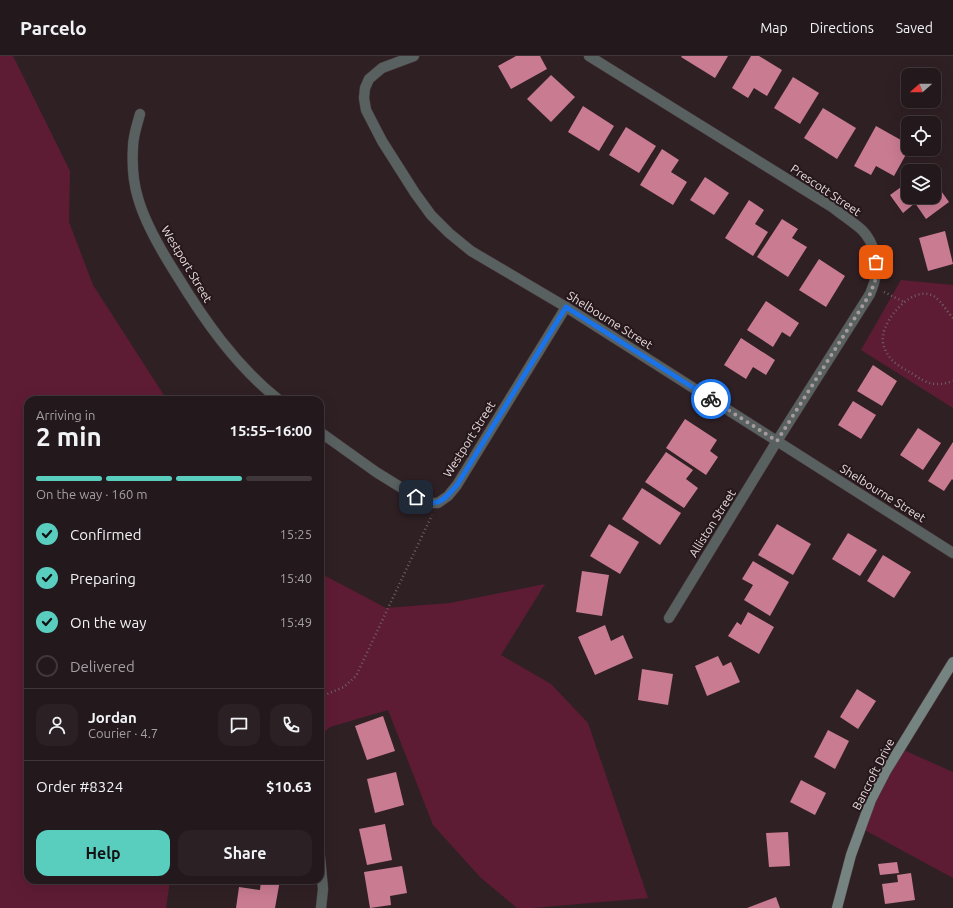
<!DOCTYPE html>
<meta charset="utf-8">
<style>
body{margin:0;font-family:Ubuntu,sans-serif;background:#2b2124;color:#f1f3f6;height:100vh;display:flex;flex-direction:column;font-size:15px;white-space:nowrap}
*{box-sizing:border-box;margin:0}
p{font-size:13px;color:#a3a0a3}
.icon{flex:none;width:22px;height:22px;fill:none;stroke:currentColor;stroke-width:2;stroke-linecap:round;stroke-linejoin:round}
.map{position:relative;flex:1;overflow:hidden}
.drawer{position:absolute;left:24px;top:340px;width:300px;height:488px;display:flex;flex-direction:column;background:#23181b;border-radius:12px;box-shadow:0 4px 16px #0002,0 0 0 1px #40373a}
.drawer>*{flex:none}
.needle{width:26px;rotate:249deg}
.buttons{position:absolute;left:901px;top:12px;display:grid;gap:8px}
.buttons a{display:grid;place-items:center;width:40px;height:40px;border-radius:8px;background:#23181b;box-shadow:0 4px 16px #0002,0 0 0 1px #40373a;font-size:20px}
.pin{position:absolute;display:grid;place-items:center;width:34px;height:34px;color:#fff;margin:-17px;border-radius:8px;box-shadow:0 2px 6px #0006}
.courier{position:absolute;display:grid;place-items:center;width:40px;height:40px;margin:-20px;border:3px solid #1a73e8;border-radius:50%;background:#fff;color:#222;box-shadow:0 1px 5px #0007}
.overview em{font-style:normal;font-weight:700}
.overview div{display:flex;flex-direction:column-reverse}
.overview{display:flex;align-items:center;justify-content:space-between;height:68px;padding:0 12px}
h1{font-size:26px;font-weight:700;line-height:30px}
.bar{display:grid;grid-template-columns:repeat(4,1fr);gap:6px 4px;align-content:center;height:48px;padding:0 12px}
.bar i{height:5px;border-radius:3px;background:#40373a}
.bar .selected{background:#59cebf}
.bar p{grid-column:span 4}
.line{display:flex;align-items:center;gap:10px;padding:0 12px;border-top:1px solid #40373a}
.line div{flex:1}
.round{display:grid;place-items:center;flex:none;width:42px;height:42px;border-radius:12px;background:#2b2124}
ol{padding:0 12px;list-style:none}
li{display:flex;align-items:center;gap:12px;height:44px}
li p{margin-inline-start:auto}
li .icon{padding:4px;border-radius:50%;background:#59cebf;color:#111;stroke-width:4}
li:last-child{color:#a3a0a3}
li i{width:22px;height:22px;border:2px solid #40373a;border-radius:50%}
.action{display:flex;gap:8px;margin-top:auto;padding:8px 12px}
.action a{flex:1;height:46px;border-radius:12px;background:#59cebf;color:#111;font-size:16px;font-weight:700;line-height:46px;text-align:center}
.action a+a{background:#2b2124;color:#f1f3f6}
header{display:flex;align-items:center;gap:24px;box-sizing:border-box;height:56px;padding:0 20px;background:#23181b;border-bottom:1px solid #40373a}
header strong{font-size:19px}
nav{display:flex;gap:22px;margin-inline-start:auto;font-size:14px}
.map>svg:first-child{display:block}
.green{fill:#5e1c34}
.building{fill:#c97b92}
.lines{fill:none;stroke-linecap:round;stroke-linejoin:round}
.street-casing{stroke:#4c3e42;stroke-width:11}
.secondary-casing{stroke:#4c3e42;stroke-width:11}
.path{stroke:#6e6063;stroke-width:2.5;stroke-dasharray:1 3;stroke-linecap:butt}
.street{stroke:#596160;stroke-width:10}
.secondary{stroke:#768481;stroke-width:10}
.done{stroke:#a69a9c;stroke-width:4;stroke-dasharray:0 7.2}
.route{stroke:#1a73e8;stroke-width:5}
.labels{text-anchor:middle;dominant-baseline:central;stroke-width:4;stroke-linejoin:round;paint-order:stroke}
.street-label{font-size:12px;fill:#e6dbdd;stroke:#25171b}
</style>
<header>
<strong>Parcelo</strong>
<nav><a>Map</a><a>Directions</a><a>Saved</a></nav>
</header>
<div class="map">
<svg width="953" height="852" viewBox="0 0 953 852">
<rect width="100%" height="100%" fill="#2f2024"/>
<g class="green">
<polygon points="0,0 13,0 70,115 69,166 93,229 167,344 28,344 28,824 170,824 166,852 0,852"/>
<polygon points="901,224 953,229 953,352 861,294"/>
<polygon points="320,517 386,552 450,547 545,528 501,599 551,628 588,667 648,842 532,852 517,852 480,821 433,769 388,654 330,671 320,680"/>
<polygon points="899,692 953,716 953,822 859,771"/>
</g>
<g class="building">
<polygon points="516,0 540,0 547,13 511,33 498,10"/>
<polygon points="682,0 728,0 715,22 681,1"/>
<polygon points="751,0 759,0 782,14 767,40 754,32 748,42 732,32"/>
<polygon points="551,19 575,41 551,66 527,43"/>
<polygon points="793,21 819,37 800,68 774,52"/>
<polygon points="583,50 614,70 599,95 568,76"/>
<polygon points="823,52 856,72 837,103 804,82"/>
<polygon points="876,70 908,88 908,93 909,93 894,120 876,110 871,119 854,110"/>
<polygon points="626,71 656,90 639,117 609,99"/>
<polygon points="662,93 679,104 671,116 687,126 673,149 640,129"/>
<polygon points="705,121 729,137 714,159 690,144"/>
<polygon points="934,125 949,146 926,163 915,147 903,157 890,139 908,126 908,141 934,141"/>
<polygon points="749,144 764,154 755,168 768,176 753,200 725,182"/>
<polygon points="782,163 798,173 792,182 807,191 788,221 757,201"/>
<polygon points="945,175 953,208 928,215 919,182"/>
<polygon points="819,203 845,220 826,251 799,234"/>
<polygon points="766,245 799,267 790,281 782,276 773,291 747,274"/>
<polygon points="741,282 775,304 766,319 753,311 746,323 724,309"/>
<polygon points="873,309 897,325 882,350 857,335"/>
<polygon points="853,345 876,359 861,383 838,369"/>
<polygon points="685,363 717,384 710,395 718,401 706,419 666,392"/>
<polygon points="918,372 941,387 923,414 900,399"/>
<polygon points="953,386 953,424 952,423 944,435 928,425"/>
<polygon points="666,396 693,414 686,423 698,432 684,452 645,426"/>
<polygon points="642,432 681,457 660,489 622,463"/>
<polygon points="609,468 639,486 620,518 590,500"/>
<polygon points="777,468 811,488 793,519 758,499"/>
<polygon points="848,477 877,494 860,520 832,503"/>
<polygon points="883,499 911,516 894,542 867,525"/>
<polygon points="753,505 789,526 770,560 744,544 753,529 742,523"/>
<polygon points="582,515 609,519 602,560 576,556"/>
<polygon points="748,556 774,571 759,598 728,580 737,566 741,569"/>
<polygon points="605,569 611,585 623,579 633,602 595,619 578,581"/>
<polygon points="718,600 723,610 731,606 740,626 707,640 695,610"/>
<polygon points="642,613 673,618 668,649 638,644"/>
<polygon points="857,633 876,645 858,673 840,661"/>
<polygon points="383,660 395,695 367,704 355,670"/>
<polygon points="828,674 849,685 835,713 814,701"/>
<polygon points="396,716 404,749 375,757 367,723"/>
<polygon points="801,724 826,737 815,759 790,746"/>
<polygon points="385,768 392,804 367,809 359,773"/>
<polygon points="788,776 790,810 769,811 766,777"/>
<polygon points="897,806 899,817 880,819 878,808"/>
<polygon points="402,810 407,837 390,840 391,849 370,852 364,816"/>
<polygon points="911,817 915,844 885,848 882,828 898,826 897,819"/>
<polygon points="261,824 280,824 275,852 236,852 239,831 260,834"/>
<polygon points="776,841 780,852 747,852"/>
</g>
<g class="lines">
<g class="street-casing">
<g id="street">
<polyline points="414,0 382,12 369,23 365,32 364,42 366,54 382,85 415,137 431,159 449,177 471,195 566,251 953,497"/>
<path d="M589,0L832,151C842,159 853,166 862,174C874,186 879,207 875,223C874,228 872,233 870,238L777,385L669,562"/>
<path d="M140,58C137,69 133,80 133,91C132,108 133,126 138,142C145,167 162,196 176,218C204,264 236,310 279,344"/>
<polyline points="320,376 376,416 426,447 438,447 448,440 457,429 566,251"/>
<polyline points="320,801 323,833 321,852"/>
</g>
</g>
<g class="secondary-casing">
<polyline id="secondary" points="837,852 851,799 871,744 886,715 953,606"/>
</g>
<g class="path">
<polyline points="884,236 904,246"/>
<path d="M953,262C948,257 941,245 935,241C915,227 885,261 883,280C882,286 884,292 887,297C892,307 904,313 913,318C927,328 936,331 953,325"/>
<polyline points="320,641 344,631 356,620 432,459"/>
</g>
<use href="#street" class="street"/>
<use href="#secondary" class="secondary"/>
</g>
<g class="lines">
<polyline class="done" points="711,343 777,385 870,238 875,225 876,206"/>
<path class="route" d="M416,441C437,453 443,445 457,429L566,251L711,343"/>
</g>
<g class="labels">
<g class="street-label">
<text transform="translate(826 134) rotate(34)">Prescott Street</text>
<text transform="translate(187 208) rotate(59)">Westport Street</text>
<text transform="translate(610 264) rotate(32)">Shelbourne Street</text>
<text transform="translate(469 383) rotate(-58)">Westport Street</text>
<text transform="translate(883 437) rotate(32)">Shelbourne Street</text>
<text transform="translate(712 467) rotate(-58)">Alliston Street</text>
<text transform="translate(873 718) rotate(-63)">Bancroft Drive</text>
</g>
</g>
</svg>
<div class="buttons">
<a><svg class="needle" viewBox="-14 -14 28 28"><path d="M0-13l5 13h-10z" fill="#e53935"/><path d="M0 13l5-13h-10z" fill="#a3a0a3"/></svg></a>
<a><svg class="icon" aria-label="locate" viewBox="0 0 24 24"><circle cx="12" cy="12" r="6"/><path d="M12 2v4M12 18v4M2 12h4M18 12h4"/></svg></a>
<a><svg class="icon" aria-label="layers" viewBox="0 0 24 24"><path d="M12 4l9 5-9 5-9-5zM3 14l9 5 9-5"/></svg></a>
</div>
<div class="pin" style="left:876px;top:206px;background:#ea580c"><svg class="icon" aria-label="bag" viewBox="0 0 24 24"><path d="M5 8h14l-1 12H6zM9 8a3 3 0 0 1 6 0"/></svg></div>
<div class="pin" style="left:416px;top:441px;background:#1f2937"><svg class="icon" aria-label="home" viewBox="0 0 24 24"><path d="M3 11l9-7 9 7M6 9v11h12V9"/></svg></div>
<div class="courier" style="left:711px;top:343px"><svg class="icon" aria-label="bike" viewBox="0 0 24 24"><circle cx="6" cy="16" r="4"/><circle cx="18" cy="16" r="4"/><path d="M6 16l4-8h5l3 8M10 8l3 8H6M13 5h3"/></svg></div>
<section class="drawer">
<div class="overview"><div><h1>2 min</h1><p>Arriving in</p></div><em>15:55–16:00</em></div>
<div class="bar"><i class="selected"></i><i class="selected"></i><i class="selected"></i><i></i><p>On the way · 160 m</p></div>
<ol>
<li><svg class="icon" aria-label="check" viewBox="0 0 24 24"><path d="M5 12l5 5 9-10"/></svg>Confirmed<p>15:25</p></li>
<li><svg class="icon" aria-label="check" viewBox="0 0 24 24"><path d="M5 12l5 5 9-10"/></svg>Preparing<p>15:40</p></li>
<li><svg class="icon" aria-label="check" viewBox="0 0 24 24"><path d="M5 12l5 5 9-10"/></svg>On the way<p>15:49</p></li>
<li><i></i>Delivered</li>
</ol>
<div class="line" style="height:72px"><a class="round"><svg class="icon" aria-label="person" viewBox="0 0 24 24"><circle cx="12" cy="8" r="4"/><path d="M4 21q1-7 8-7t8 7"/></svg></a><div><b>Jordan</b><p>Courier · 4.7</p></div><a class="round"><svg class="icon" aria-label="chat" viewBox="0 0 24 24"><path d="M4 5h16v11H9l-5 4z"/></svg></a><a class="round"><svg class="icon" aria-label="phone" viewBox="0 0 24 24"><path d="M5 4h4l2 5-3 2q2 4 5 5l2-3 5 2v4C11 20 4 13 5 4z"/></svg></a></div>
<div class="line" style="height:52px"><div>Order #8324</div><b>$10.63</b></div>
<div class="action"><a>Help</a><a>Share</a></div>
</section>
</div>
